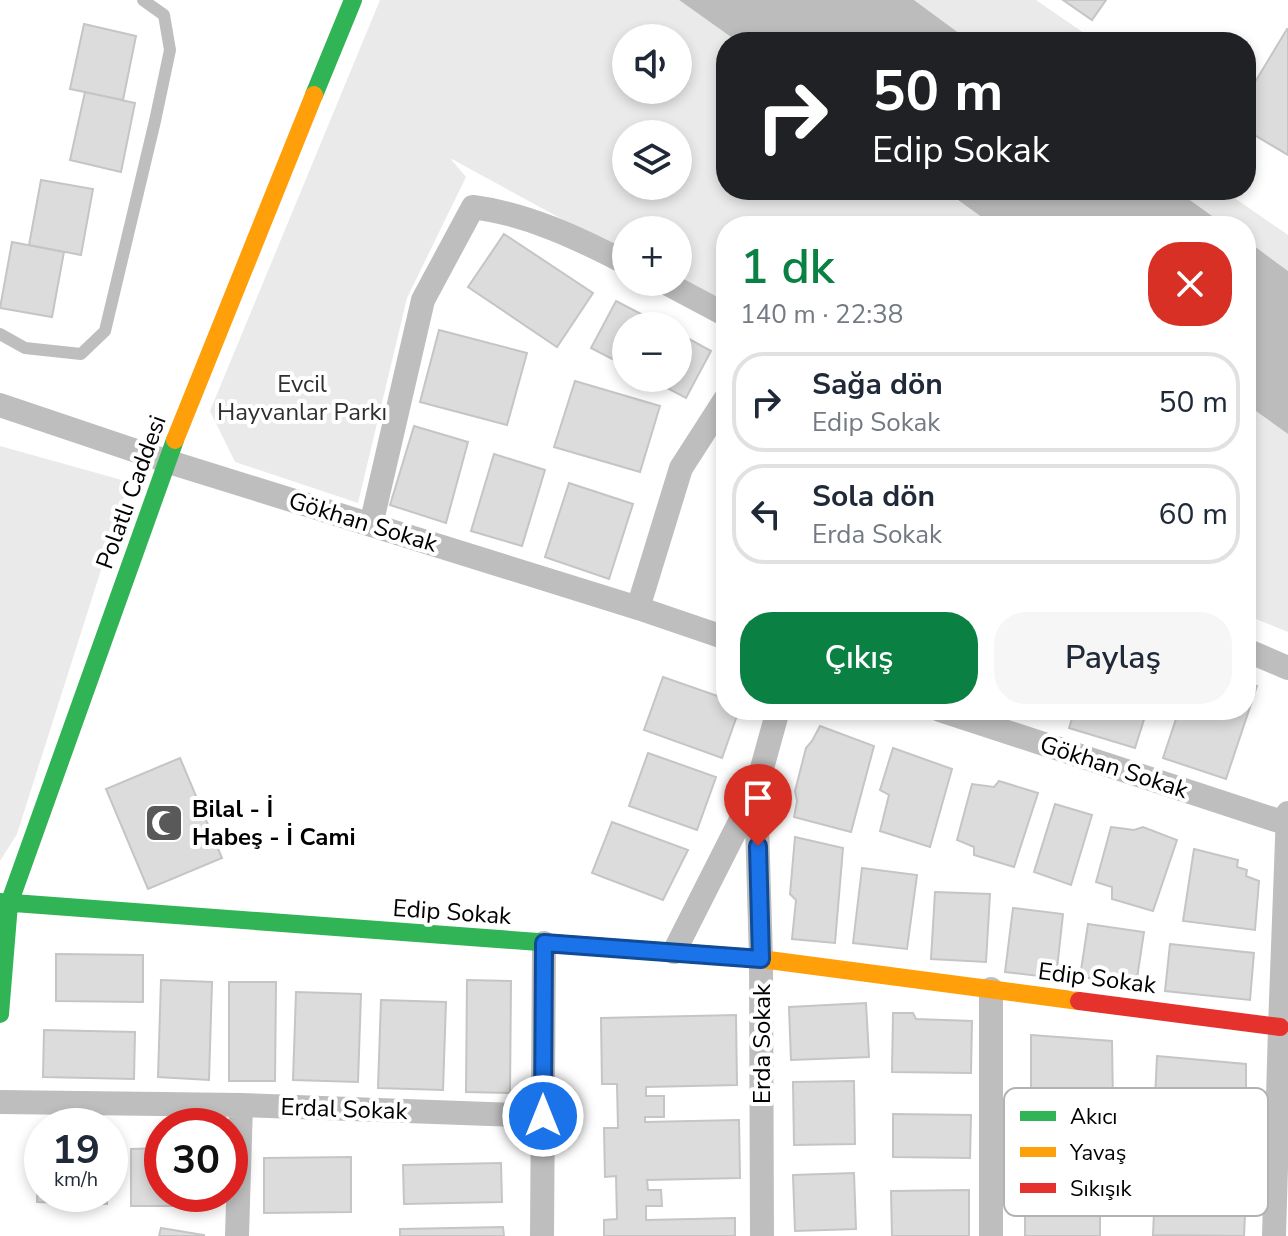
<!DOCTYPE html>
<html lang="tr">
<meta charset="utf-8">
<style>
:root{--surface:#fff;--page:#f6f6f7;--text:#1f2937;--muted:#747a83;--line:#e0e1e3;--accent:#0b8043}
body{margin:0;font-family:"Nunito Sans",sans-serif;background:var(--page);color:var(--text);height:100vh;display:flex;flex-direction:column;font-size:30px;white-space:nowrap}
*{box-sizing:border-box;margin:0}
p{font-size:26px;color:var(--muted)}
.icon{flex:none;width:44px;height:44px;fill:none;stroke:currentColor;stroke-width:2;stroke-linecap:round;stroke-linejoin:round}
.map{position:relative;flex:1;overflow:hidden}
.sheet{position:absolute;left:716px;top:216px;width:540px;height:504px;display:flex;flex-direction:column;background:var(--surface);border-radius:32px;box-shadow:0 4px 12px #0003}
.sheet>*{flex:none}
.top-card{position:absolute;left:716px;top:32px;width:540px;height:168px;border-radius:32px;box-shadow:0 4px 12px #0003;background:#202124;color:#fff;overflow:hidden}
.tools{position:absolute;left:612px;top:24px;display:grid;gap:16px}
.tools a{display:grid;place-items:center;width:80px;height:80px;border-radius:50%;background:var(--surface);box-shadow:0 4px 12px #0003;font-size:40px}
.speed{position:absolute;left:24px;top:1108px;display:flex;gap:16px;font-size:40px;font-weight:700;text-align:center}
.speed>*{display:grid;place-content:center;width:104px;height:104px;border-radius:50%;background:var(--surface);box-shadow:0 4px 12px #0003;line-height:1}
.speed small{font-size:20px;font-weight:400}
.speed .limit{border:12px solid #d22;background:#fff;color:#111}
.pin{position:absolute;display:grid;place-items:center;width:68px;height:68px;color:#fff;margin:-82px -34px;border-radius:50% 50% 50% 0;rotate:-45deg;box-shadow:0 0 8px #0007}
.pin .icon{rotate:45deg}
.me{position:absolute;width:88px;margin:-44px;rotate:0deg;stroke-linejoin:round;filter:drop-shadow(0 0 6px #0008)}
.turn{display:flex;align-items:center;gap:28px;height:168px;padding:0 24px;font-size:36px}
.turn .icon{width:104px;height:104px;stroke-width:2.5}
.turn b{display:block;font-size:56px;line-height:68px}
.round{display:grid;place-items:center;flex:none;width:84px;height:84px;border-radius:32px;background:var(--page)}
.summary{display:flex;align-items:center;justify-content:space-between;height:136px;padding:0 24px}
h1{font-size:48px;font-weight:600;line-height:60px;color:var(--accent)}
.button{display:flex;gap:16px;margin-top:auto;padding:16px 24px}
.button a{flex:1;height:92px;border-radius:32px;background:var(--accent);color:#fff;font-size:32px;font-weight:600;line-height:92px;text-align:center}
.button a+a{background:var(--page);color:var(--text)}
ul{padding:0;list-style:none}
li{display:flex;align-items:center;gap:24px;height:100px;margin:0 16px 12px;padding:0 8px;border:4px solid var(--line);border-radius:32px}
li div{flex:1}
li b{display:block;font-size:30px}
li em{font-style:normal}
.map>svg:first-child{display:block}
.green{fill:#eaeaea;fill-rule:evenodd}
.water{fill:#bcbcbc}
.building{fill:#dcdcdc;stroke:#c5c5c5;stroke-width:2}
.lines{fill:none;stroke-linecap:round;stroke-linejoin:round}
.lane{stroke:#bebebe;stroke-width:12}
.street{stroke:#bebebe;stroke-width:24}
.fast{stroke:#30b455;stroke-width:18}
.slow{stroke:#ff9f0a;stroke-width:18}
.jam{stroke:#e5322d;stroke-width:18}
.route-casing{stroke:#114b97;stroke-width:20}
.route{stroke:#1a73e8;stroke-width:14}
.labels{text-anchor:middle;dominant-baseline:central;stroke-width:8;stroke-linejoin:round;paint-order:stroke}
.park-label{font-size:24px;fill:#2f2f2f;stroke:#fff}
.street-label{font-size:24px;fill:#000;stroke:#fff}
.poi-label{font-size:24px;font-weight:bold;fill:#000;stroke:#fff;text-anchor:start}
.key{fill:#fff;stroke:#b2b2b2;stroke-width:2}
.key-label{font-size:22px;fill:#000}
</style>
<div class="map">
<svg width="1288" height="1236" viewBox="0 0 1288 1236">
<rect width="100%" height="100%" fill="#fff"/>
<path class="green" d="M380 0H679L738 42H726V190H943L994 226H726V309L678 282V230H626V254L450 158 466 177 407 298 358 503 235 462 210 411ZM626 38H678V90H626ZM626 134H678V186H626Z
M914 0H1036L1097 42H971Z
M1176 190H1223L1288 235V271L1246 240V226H1226Z
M1246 404 1288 434V632L1246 615Z
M0 446 129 482 17 834 0 861Z"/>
<path class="water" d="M679 0H914L971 42H738Z
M944 190H1176L1226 226H994Z
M1246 240 1288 271V434L1246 404Z"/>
<path class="building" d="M1063 0H1106L1092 20Z
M84 24 136 36 123 100 70 89Z
M1287 29 1288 30V155L1246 130V97Z
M85 92 135 103 121 172 70 160Z
M41 180 93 189 81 255 29 245Z
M504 234 593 293 557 347 468 287Z
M12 242 64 252 52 317 0 308Z
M616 301 664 326H626V366L591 348Z
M439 330 527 353 507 425 420 402Z
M678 333 711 351 686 398 648 378H678Z
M575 381 660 406 640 472 554 447Z
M414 426 468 442 446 523 390 505Z
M494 454 545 470 522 546 471 531Z
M569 483 633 504 609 579 545 557Z
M663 677 726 699V710H739L722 758 644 730Z
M1246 683 1257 686 1226 779 1163 758 1179 710H1246Z
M1075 710H1147L1135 748 1069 728Z
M820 726 874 746 851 832 794 817 797 801 795 791 806 748 812 741Z
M893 748 952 769 930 847 880 831 889 795 880 790Z
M648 753 716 777 697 830 629 806Z
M180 758 222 858 148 889 106 789Z
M999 781 1038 793 1014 867 974 855V847L957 840 972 784 994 787Z
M1055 804 1092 815 1071 885 1034 872Z
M612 822 688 850 663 900 592 873Z
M1111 827 1134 830 1143 827 1177 840 1153 911 1112 899V887L1096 882Z
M795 837 843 848 835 943 792 939 796 900 790 894Z
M1194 849 1238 860 1237 867 1247 870 1246 876 1259 881 1255 930 1183 921Z
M862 868 917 875 907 949 853 943Z
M935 892 990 894 986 962 931 959Z
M1013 908 1063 914 1056 978 1005 972Z
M1088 924 1144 932 1136 985 1080 977Z
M1170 944 1254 953 1250 1000 1165 991Z
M56 954 143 955V1002L56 1001Z
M161 980 212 982 209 1080 158 1077Z
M467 980 511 981 510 1093 466 1092Z
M229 982H276L275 1081H229Z
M296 992 361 994 358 1082 293 1080Z
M381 1000 446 1002 443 1090 378 1088Z
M866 1003 869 1057 791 1060 789 1007Z
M893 1013H913L916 1019 972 1021 971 1073 892 1072Z
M736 1015 737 1085 646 1087V1096H664V1117H645V1122L739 1120 740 1178 647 1180 648 1190H661L662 1206H646V1220L735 1218V1236H604V1220L617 1219 616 1176 605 1177 604 1128H618L617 1084H602L601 1018Z
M44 1030 135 1032 134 1079 43 1077Z
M1031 1035 1112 1041 1113 1104 1031 1106Z
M1157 1056 1246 1064V1101L1155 1099Z
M854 1081 855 1144 794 1145 793 1082Z
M893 1114 971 1115 970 1158 893 1157Z
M39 1146H42V1194H107V1204L37 1202Z
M162 1148V1194H204V1206H131V1149Z
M351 1157V1212L264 1213V1158Z
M501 1163 502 1202 404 1204 403 1165Z
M854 1173 856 1229 795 1231 793 1175Z
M969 1190V1236H892L891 1191Z
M1155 1190 1246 1193 1244 1236 1153 1235Z
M1025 1199H1100V1236H1025Z
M503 1227 504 1236H400V1229Z
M161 1228 204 1235V1236H159Z"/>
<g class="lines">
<path class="lane" d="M0 334 25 348 81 354 105 331 155 121 170 50 164 15 143 0"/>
<path class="street" d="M664 282 726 315
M0 405 166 461 638 608 726 638
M371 525 423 300 473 207C527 214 578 238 626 263
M638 608 681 468 726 398
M1246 650 1288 668
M940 710 1288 824
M674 952 755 792
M0 1102 241 1105 543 1116
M237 1236 241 1105
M542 1236 544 943
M762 1236 761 959 756 790 778 710
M991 1236V989
M1274 1236 1280 1027 1288 813"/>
<path class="fast" d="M314 95 353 0
M0 902 754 958
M0 1014 9 904 175 440"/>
<path class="slow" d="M175 440 314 95
M754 958 1079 1001"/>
<path class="jam" d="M1079 1001 1280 1027"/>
</g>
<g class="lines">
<g class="route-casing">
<path id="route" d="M543 1116 544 943 761 959 758 846"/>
</g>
<use href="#route" class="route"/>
</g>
<defs>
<g id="mosque-square" transform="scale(2)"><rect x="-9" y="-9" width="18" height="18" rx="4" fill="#595959" stroke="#fff"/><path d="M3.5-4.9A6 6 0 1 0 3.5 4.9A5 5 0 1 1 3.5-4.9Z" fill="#fff"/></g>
</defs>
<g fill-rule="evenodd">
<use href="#mosque-square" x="164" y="823"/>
</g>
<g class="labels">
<g class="park-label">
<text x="302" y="384">Evcil<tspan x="302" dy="28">Hayvanlar Parkı</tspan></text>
</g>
<g class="street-label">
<text transform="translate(131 492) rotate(-70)">Polatlı Caddesi</text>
<text transform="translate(363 522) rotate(17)">Gökhan Sokak</text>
<text transform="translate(1114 767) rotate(18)">Gökhan Sokak</text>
<text transform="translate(452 912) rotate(4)">Edip Sokak</text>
<text transform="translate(1097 978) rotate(7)">Edip Sokak</text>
<text transform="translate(762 1044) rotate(-90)">Erda Sokak</text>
<text transform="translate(344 1109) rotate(2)">Erdal Sokak</text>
</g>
<g class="poi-label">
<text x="192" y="809">Bilal - İ<tspan x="192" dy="28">Habeş - İ Cami</tspan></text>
</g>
</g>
<rect x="1004" y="1088" width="264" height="128" rx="12" class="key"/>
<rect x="1020" y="1111" width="36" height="10" fill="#30b455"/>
<rect x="1020" y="1147" width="36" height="10" fill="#ff9f0a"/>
<rect x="1020" y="1183" width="36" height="10" fill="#e5322d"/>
<g class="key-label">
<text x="1070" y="1124">Akıcı</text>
<text x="1070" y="1160">Yavaş</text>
<text x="1070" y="1196">Sıkışık</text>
</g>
</svg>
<div class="tools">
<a><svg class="icon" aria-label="sound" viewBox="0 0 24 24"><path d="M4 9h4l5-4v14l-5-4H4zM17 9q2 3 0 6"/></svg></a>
<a><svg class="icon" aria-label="layers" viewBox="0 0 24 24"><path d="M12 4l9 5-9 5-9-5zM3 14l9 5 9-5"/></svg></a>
<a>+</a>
<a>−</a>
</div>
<div class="speed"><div>19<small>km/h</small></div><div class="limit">30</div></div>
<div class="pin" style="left:758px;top:846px;background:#d93025"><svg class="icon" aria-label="arrive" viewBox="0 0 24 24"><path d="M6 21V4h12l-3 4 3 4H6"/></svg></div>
<svg class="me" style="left:543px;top:1116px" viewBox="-20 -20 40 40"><circle r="17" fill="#1a73e8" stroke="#fff" stroke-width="3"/><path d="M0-11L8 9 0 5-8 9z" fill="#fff"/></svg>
<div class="top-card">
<div class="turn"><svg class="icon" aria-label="right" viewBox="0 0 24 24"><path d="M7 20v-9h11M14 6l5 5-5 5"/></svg><div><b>50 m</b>Edip Sokak</div></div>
</div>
<section class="sheet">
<div class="summary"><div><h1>1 dk</h1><p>140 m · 22:38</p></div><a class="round" style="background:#d93025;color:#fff"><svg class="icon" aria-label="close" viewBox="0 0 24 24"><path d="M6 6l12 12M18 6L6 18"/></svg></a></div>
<ul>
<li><svg class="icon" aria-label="right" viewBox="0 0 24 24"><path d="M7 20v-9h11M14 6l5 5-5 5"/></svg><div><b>Sağa dön</b><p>Edip Sokak</p></div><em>50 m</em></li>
<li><svg class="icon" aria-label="left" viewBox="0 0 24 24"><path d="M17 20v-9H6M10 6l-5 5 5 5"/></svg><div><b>Sola dön</b><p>Erda Sokak</p></div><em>60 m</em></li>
</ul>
<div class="button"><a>Çıkış</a><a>Paylaş</a></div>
</section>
</div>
